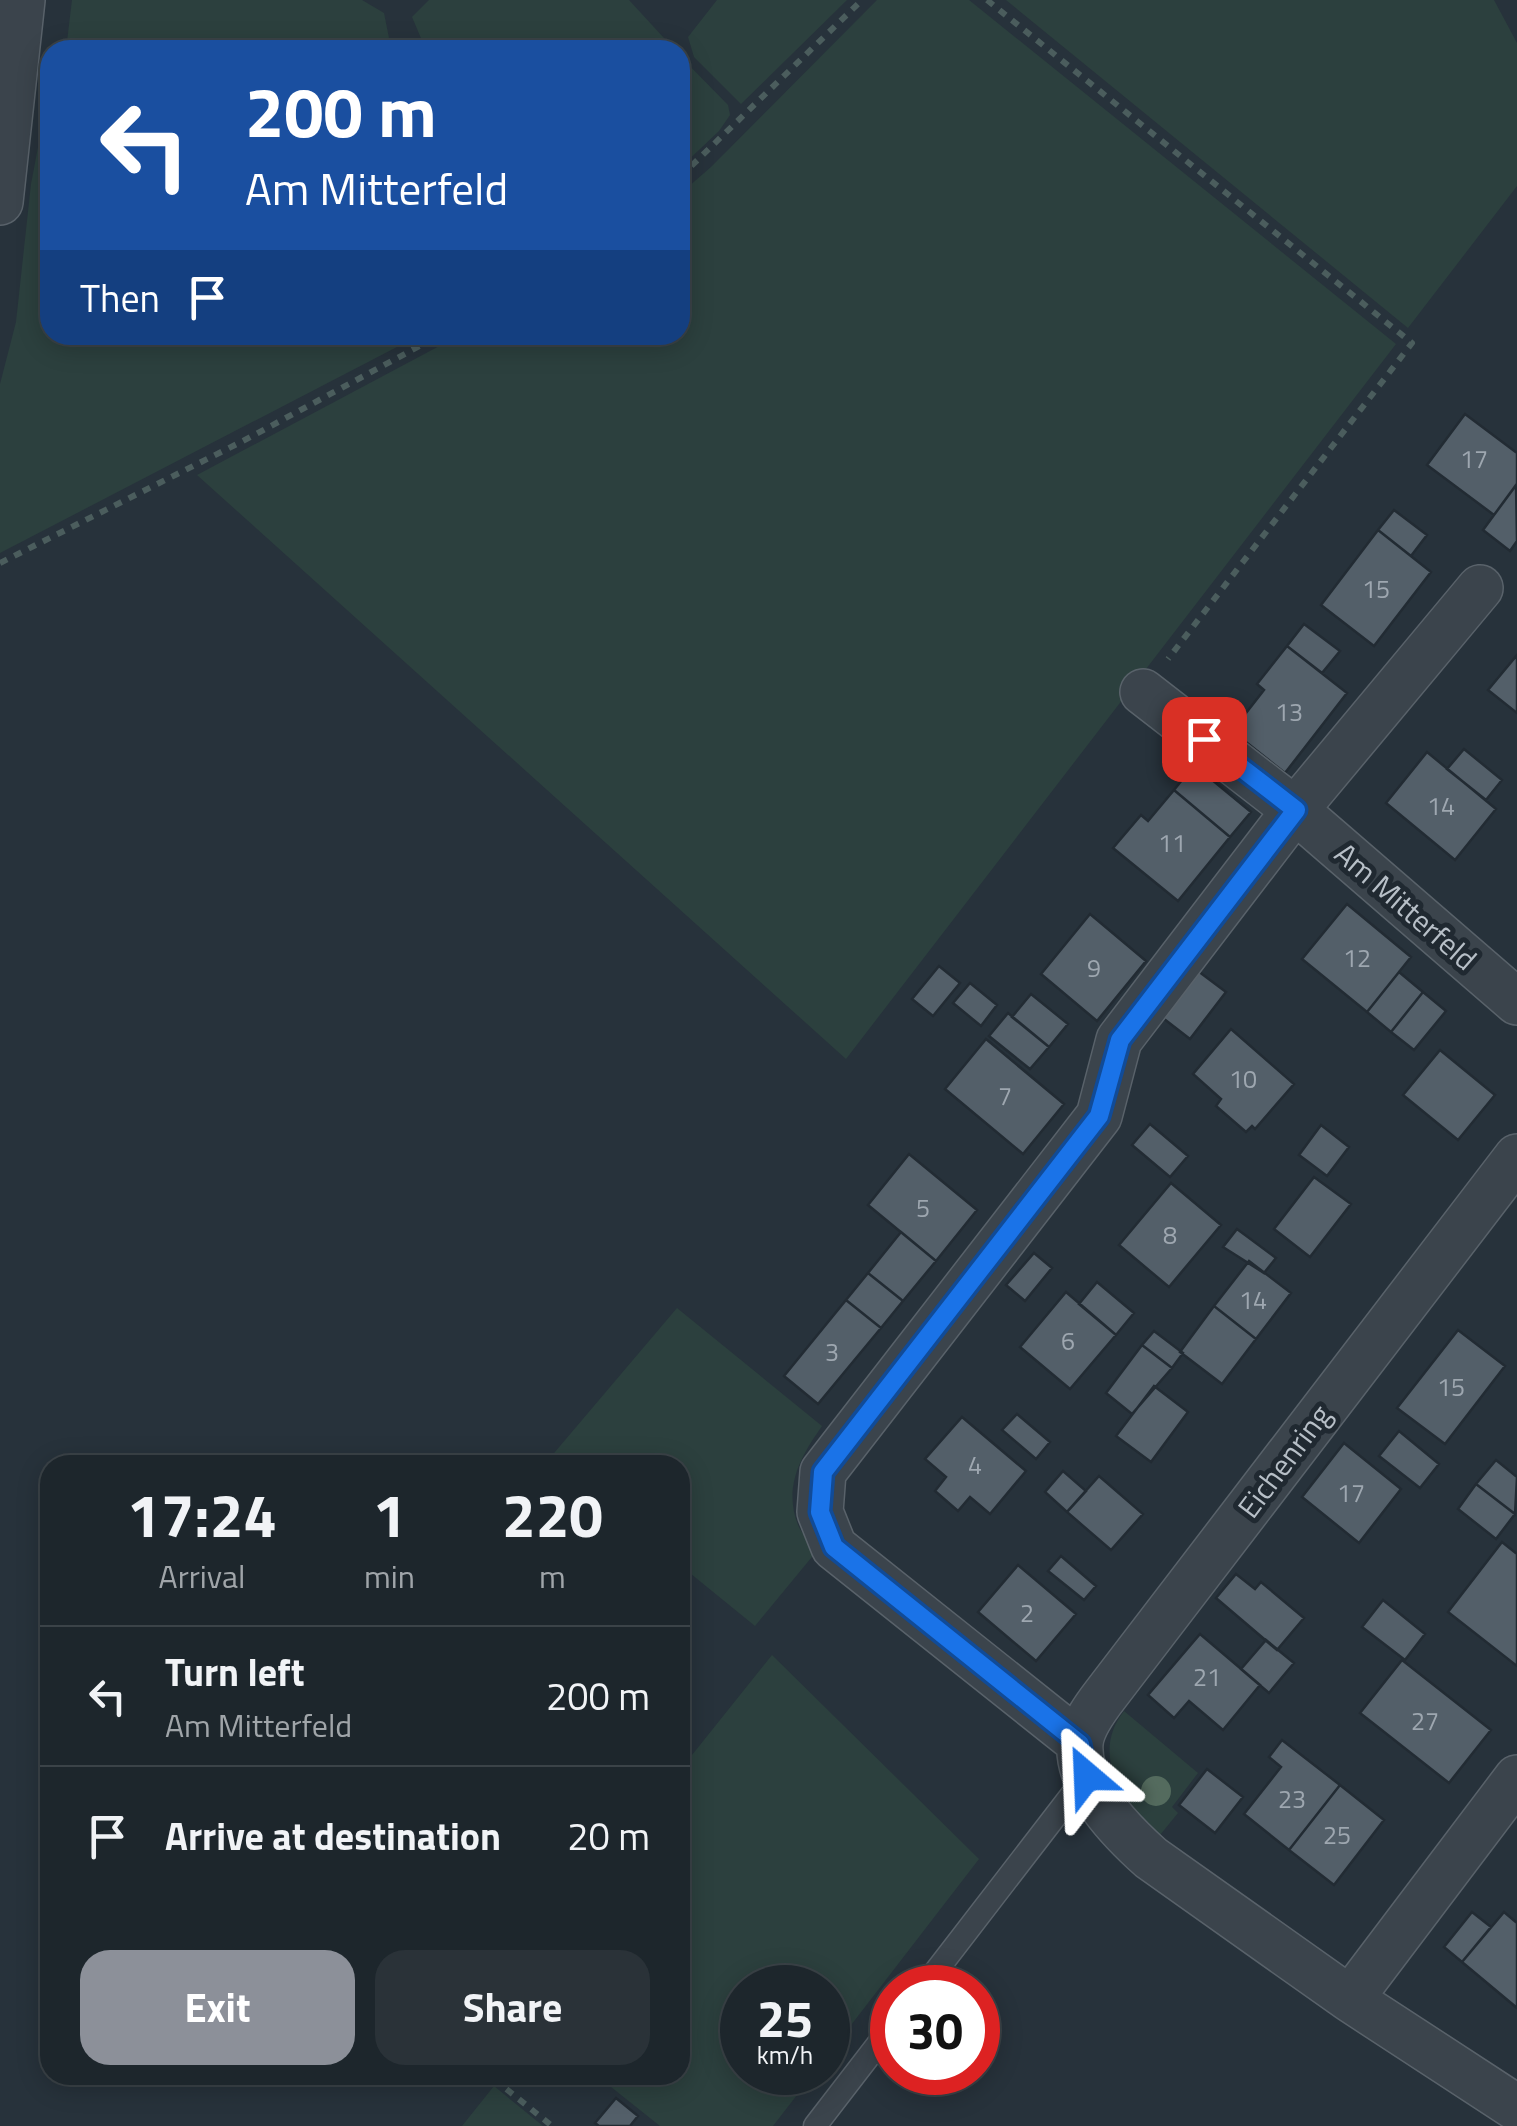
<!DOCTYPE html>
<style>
:root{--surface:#1d262c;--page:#2a3238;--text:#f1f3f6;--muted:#a0a5a9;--line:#3b4348;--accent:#8c9099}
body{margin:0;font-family:"Titillium Web",sans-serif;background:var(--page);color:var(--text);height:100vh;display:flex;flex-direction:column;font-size:38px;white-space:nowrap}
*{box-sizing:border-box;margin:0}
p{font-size:32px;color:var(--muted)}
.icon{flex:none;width:55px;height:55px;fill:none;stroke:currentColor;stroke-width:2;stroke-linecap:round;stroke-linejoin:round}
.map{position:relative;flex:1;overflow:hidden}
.details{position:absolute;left:40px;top:1455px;width:650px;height:630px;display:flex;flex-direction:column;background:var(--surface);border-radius:30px;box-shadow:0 5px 25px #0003,0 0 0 2px var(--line)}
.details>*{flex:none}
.hud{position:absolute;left:40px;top:40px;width:650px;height:305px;border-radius:30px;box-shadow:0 5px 25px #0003,0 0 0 2px var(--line);background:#1a4fa0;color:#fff;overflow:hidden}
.speed{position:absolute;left:720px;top:1965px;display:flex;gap:20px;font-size:50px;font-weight:700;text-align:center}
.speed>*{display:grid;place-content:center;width:130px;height:130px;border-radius:50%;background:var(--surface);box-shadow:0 5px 25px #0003,0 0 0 2px var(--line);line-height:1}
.speed small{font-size:25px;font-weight:400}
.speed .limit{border:15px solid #d22;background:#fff;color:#111}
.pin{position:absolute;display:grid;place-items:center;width:85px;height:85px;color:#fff;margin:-42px;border-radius:20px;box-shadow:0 5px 15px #0006}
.me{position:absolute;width:110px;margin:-55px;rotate:334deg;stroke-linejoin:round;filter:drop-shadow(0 0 8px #0008)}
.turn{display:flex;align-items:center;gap:35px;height:210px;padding:0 40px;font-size:45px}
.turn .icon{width:130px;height:130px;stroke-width:2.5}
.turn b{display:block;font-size:70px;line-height:85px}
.then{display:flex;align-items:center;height:95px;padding:0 40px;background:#0003;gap:20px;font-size:38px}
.eta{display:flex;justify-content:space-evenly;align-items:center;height:170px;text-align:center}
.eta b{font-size:60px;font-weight:700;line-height:70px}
.button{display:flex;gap:20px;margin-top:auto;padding:20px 40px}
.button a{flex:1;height:115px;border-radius:30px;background:var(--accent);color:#fff;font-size:40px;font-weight:700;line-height:115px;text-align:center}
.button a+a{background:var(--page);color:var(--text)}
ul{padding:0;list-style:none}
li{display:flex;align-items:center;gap:30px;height:140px;padding:0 40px;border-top:2px solid var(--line)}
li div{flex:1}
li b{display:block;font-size:38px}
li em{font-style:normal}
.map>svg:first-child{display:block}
.green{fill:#2c403e}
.building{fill:#535f69;stroke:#222b33;stroke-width:2.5}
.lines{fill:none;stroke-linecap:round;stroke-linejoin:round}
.lane-casing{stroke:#59626a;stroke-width:25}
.street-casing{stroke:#59626a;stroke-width:48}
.path{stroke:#4b5d5d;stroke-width:6;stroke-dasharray:8 8;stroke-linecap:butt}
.lane{stroke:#3b444c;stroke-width:22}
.street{stroke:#3b444c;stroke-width:45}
.tree{fill:#546b5e}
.route-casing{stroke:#114b97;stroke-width:25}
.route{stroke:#1a73e8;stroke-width:18}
.labels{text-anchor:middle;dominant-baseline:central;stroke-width:10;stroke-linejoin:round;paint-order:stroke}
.number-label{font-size:25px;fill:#9ea7b0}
.street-label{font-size:30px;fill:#b7bfc7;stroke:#202931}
</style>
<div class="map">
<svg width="1517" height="2126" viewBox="0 0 1517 2126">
<rect width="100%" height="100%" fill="#27323b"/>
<path class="green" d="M72 0H362L384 13 390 43 406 41 411 50H66Z
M429 0H629L675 50H426L412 17Z
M717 0H847L741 104 694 57 688 37Z
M877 0H969L1396 344 846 1059 197 475 460 335H680V194L711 167Z
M1006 0H1494L1517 43V186L1408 328Z
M680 56 728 105 730 115 719 131 680 168Z
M50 130V335H420L0 553V384L16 322 31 184 41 131Z
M677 1308 822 1426C801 1456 783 1487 798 1525 802 1534 811 1543 816 1552L755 1626 680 1565V1465H557L549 1459Z
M772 1655 979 1859 828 2055V1988H742V2072L814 2073 773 2126H660L596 2075H680V1770Z
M1124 1711 1198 1773 1172 1807 1178 1813 1160 1835C1124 1803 1089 1756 1124 1711Z
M494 2086 543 2126H462Z"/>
<path class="building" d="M1465 414 1517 453V484L1494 515 1427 465Z
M1516 485 1517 541 1510 551 1483 530Z
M1394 510 1427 535 1411 556 1378 530Z
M1378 530 1431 572 1374 646 1321 605Z
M1304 624 1340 651 1322 673 1287 646Z
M1287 646 1347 693 1285 773 1232 731 1264 690 1257 684Z
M1517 655V713L1488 690Z
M1464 749 1502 780 1486 800 1447 769Z
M1427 752 1496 809 1455 860 1386 803Z
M1194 765 1251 812 1230 837 1174 790Z
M1174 790 1230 837 1178 901 1113 848 1141 815 1148 821Z
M1347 904 1411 957 1367 1012 1302 959Z
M1090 914 1146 961 1097 1021 1041 974Z
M939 966 960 983 933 1016 912 999Z
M1194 968 1226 992 1190 1039 1159 1015Z
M1399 972 1423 992 1391 1032 1367 1012Z
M970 983 997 1005 981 1026 953 1003Z
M1423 992 1446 1011 1414 1050 1391 1032Z
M1031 994 1068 1024 1049 1047 1012 1017Z
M1008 1013 1049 1047 1030 1069 989 1036Z
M1231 1029 1294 1084 1255 1129 1252 1126 1246 1132 1216 1106 1221 1099 1193 1074Z
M986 1039 1064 1104 1023 1154 945 1089Z
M1440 1050 1495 1095 1458 1140 1403 1095Z
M1150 1124 1188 1156 1170 1177 1132 1145Z
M1321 1125 1349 1147 1327 1176 1299 1155Z
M909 1154 977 1210 936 1261 868 1205Z
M1314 1177 1351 1204 1310 1257 1274 1229Z
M1171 1183 1221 1225 1169 1287 1119 1245Z
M1237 1229 1276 1258 1264 1273 1223 1247Z
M901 1232 936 1261 903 1301 868 1273Z
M1034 1253 1052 1268 1025 1301 1006 1285Z
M1249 1261 1291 1293 1256 1339 1214 1306Z
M868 1273 903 1301 881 1328 846 1300Z
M1097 1282 1134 1313 1116 1335 1079 1304Z
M1066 1292 1116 1335 1070 1389 1020 1347Z
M846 1300 881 1328 818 1404 784 1376Z
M1214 1306 1256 1339 1222 1384 1180 1352Z
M1458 1330 1505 1366 1445 1444 1397 1408Z
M1154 1331 1183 1353 1172 1368 1142 1345Z
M1142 1345 1172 1368 1132 1414 1106 1393Z
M1154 1386 1188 1412 1151 1462 1116 1436Z
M1017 1414 1050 1442 1036 1459 1002 1430Z
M962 1417 1026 1471 990 1514 970 1497 958 1511 935 1491 946 1477 925 1459Z
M1399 1431 1439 1464 1420 1488 1379 1456Z
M1344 1443 1401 1489 1359 1543 1302 1497Z
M1496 1460 1517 1477 1515 1514 1476 1484Z
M1063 1471 1086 1491 1067 1512 1045 1492Z
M1099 1476 1143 1514 1111 1550 1067 1512Z
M1476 1484 1515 1514 1496 1539 1458 1509Z
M1502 1542 1517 1554V1666L1448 1612Z
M1061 1556 1096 1586 1084 1600 1048 1571Z
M1018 1565 1076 1614 1036 1661 978 1612Z
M1236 1574 1255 1589 1261 1582 1304 1618 1277 1650 1216 1598Z
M1383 1600 1425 1634 1405 1660 1362 1627Z
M1200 1634 1260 1685 1223 1730 1189 1701 1174 1718 1148 1695Z
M1266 1640 1294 1663 1269 1693 1241 1669Z
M1402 1660 1491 1730 1449 1783 1360 1713Z
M1282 1740 1340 1785 1289 1850 1244 1814 1281 1767 1269 1757Z
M1207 1769 1243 1797 1215 1833 1179 1805Z
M1340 1785 1384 1820 1334 1885 1289 1850Z
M1472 1912 1491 1927 1462 1962 1444 1947Z
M1504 1912 1517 1923V2008L1462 1962Z
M616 2098 638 2116 630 2126H599L595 2123Z"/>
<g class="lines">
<g class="lane-casing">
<path id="lane" d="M923 1988 1087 1775
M815 2126 892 2026"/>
</g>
<g class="street-casing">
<path id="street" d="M0 202 22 0
M1143 692 1295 810 1480 588
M1517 1157 1106 1694C1096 1707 1081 1727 1080 1744 1077 1787 1122 1832 1151 1858L1350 1999 1517 1778
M1080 1743 834 1547 820 1512 823 1472 1099 1116 1119 1040 1295 810 1517 1002
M1350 1999 1517 2108"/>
</g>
<path class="path" d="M987 0 1412 343 1168 659
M680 177 862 0
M0 563 243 441 440 335
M494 2079 552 2126"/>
<use href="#lane" class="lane"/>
<use href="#street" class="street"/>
</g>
<circle class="tree" cx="1156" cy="1791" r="15"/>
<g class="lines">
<g class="route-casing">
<path id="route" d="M1087 1776 1080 1744 834 1547 820 1512 823 1472 1099 1116 1120 1040 1296 810 1204 739"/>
</g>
<use href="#route" class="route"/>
</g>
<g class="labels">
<g class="number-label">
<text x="1474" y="459">17</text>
<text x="1376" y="589">15</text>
<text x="1289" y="712">13</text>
<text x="1441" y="806">14</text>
<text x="1172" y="843">11</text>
<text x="1357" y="958">12</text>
<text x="1094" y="968">9</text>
<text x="1243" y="1079">10</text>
<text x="1005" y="1096">7</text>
<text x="923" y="1208">5</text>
<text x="1170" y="1235">8</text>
<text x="1253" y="1300">14</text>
<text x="1068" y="1341">6</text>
<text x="832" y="1352">3</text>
<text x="1451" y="1387">15</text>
<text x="975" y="1465">4</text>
<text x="1351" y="1493">17</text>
<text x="1027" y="1613">2</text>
<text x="1207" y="1677">21</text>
<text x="1425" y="1721">27</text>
<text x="1292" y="1799">23</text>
<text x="1337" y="1835">25</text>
</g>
<g class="street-label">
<text transform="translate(1406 906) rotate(41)">Am Mitterfeld</text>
<text transform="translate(1284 1461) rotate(-53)">Eichenring</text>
</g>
</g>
</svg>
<div class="speed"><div>25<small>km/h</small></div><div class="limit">30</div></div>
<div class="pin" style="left:1204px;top:739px;background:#d93025"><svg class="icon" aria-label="arrive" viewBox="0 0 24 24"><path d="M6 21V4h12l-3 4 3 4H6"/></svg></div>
<svg class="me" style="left:1087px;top:1776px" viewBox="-20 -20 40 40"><path d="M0-17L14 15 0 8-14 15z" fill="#1a73e8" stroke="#fff" stroke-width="4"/></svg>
<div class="hud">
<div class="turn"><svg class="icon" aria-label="left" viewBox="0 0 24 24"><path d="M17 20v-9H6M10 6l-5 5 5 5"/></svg><div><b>200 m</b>Am Mitterfeld</div></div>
<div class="then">Then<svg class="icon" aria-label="arrive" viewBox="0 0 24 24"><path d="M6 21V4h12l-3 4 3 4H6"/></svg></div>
</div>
<section class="details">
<div class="eta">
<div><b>17:24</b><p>Arrival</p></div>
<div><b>1</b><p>min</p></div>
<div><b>220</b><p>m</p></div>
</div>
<ul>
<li><svg class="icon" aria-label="left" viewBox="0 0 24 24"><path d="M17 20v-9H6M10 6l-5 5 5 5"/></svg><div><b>Turn left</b><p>Am Mitterfeld</p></div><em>200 m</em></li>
<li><svg class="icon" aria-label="arrive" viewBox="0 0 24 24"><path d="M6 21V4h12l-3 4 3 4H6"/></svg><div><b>Arrive at destination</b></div><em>20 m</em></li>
</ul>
<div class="button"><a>Exit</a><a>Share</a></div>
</section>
</div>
